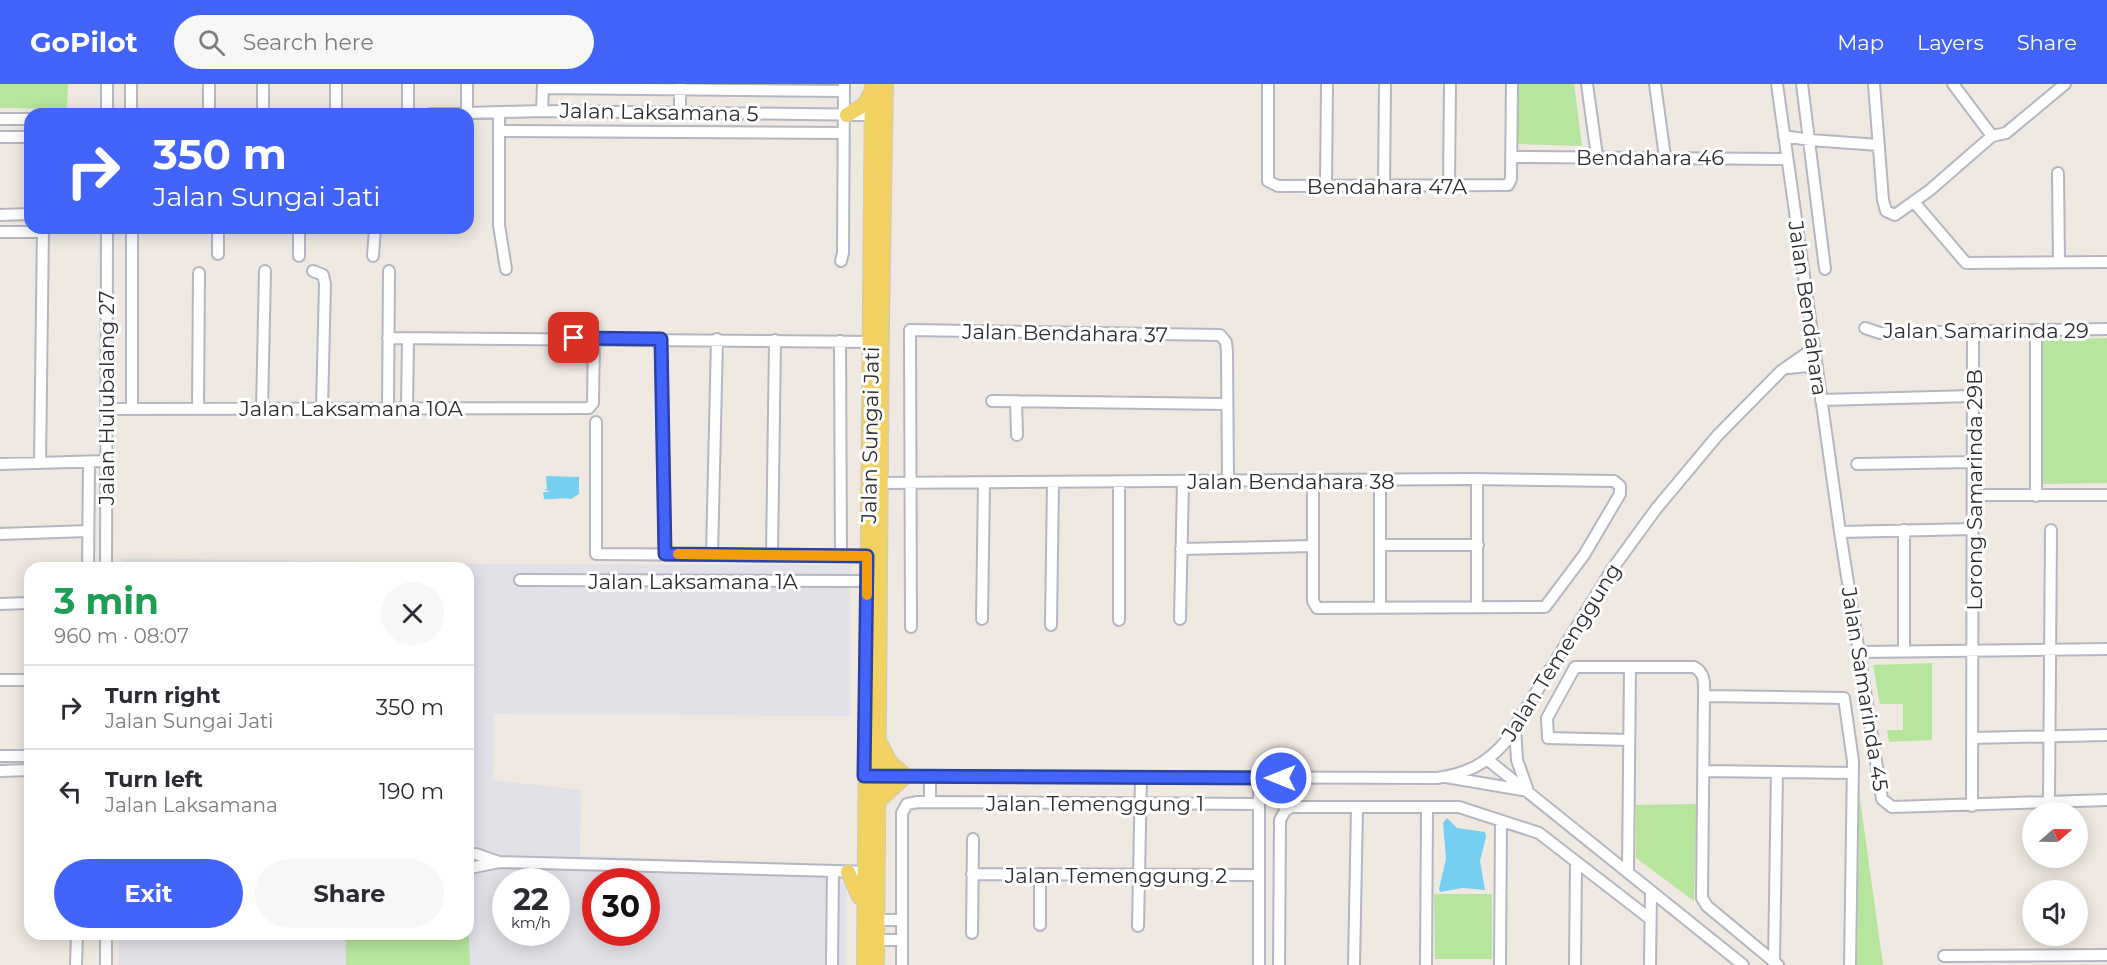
<!DOCTYPE html>
<meta charset="utf-8">
<style>
:root{--surface:#fff;--page:#f7f7f7;--text:#2b2b33;--muted:#7c7c81;--line:#e1e1e2;--accent:#4264fb}
body{margin:0;font-family:Montserrat,sans-serif;background:var(--page);color:var(--text);height:100vh;display:flex;flex-direction:column;font-size:22px;white-space:nowrap}
*{box-sizing:border-box;margin:0}
p{font-size:20px;color:var(--muted)}
.icon{flex:none;width:33px;height:33px;fill:none;stroke:currentColor;stroke-width:2;stroke-linecap:round;stroke-linejoin:round}
.map{position:relative;flex:1;overflow:hidden}
.panel{position:absolute;left:24px;top:478px;width:450px;height:378px;display:flex;flex-direction:column;background:var(--surface);border-radius:18px;box-shadow:0 3px 15px #0003}
.panel>*{flex:none}
.banner{position:absolute;left:24px;top:24px;width:450px;height:126px;border-radius:18px;box-shadow:0 3px 15px #0003;background:#4264fb;color:#fff;overflow:hidden}
.needle{width:39px;rotate:70deg}
.controls{position:absolute;left:2022px;top:718px;display:grid;gap:12px}
.controls a{display:grid;place-items:center;width:66px;height:66px;border-radius:50%;background:var(--surface);box-shadow:0 3px 15px #0003;font-size:30px}
.speed{position:absolute;left:492px;top:784px;display:flex;gap:12px;font-size:30px;font-weight:700;text-align:center}
.speed>*{display:grid;place-content:center;width:78px;height:78px;border-radius:50%;background:var(--surface);box-shadow:0 3px 15px #0003;line-height:1}
.speed small{font-size:15px;font-weight:400}
.speed .limit{border:9px solid #d22;background:#fff;color:#111}
.pin{position:absolute;display:grid;place-items:center;width:51px;height:51px;color:#fff;margin:-26px;border-radius:12px;box-shadow:0 3px 9px #0006}
.me{position:absolute;width:66px;margin:-33px;rotate:270deg;stroke-linejoin:round;filter:drop-shadow(0 0 4px #0008)}
.turn{display:flex;align-items:center;gap:21px;height:126px;padding:0 30px;font-size:27px}
.turn .icon{width:78px;height:78px;stroke-width:2.5}
.turn b{display:block;font-size:42px;line-height:51px}
.round{display:grid;place-items:center;flex:none;width:63px;height:63px;border-radius:32px;background:var(--page)}
.summary{display:flex;align-items:center;justify-content:space-between;height:102px;padding:0 30px}
h1{font-size:36px;font-weight:700;line-height:45px;color:#1e9e55}
.action{display:flex;gap:12px;margin-top:auto;padding:12px 30px}
.action a{flex:1;height:69px;border-radius:36px;background:var(--accent);color:#fff;font-size:24px;font-weight:700;line-height:69px;text-align:center}
.action a+a{background:var(--page);color:var(--text)}
ul{padding:0;list-style:none}
li{display:flex;align-items:center;gap:18px;height:84px;padding:0 30px;border-top:2px solid var(--line)}
li div{flex:1}
li b{display:block;font-size:22px}
li em{font-style:normal}
header{display:flex;align-items:center;gap:36px;box-sizing:border-box;height:84px;padding:0 30px;background:var(--accent);color:#fff}
header strong{font-size:28px}
nav{display:flex;gap:33px;margin-inline-start:auto;font-size:21px}
.search{width:420px;height:54px;background:var(--page);display:flex;align-items:center;gap:15px;box-sizing:border-box;padding:0 21px;border-radius:33px;color:var(--muted);font-size:22px}
.map>svg:first-child{display:block}
.industrial{fill:#e3e1e8;fill-rule:evenodd}
.green{fill:#b6e59e}
.water{fill:#75cff0}
.lines{fill:none;stroke-linecap:round;stroke-linejoin:round}
.minor-casing{stroke:#b4b7c1;stroke-width:14}
.major-casing{stroke:#c9c9c9;stroke-width:16}
.minor{stroke:#fff;stroke-width:10}
.major{stroke:#f2d163;stroke-width:14}
.route-casing{stroke:#2b41a3;stroke-width:15}
.route{stroke:#4264fb;stroke-width:10}
.slow{stroke:#f59e0b;stroke-width:10}
.labels{text-anchor:middle;dominant-baseline:central;stroke-width:6;stroke-linejoin:round;paint-order:stroke}
.street-label{font-size:21px;fill:#2e2e2e;stroke:#fff}
</style>
<header>
<strong>GoPilot</strong>
<div class="search"><svg class="icon" aria-label="search" viewBox="0 0 24 24"><circle cx="10" cy="10" r="6"/><path d="M15 15l6 6"/></svg>Search here</div>
<nav><a>Map</a><a>Layers</a><a>Share</a></nav>
</header>
<div class="map">
<svg width="2107" height="881" viewBox="0 0 2107 881">
<rect width="100%" height="100%" fill="#efe9e1"/>
<path class="industrial" d="M122 474 494 480 851 481 850 632 494 630 493 696 581 706 580 772 830 780 846 804V881H119V851L468 850V484H122ZM506 798H556V849H506ZM596 798H646V849H596Z"/>
<path class="green" d="M0 0H68L67 25 0 24Z
M1517 0H1574L1582 62 1516 60Z
M2107 254V399L2041 400 2042 256Z
M1932 579V656L1889 658 1887 646H1903V620H1880L1873 581Z
M1859 708 1883 881H1857Z
M1697 720 1694 817 1636 774V721Z
M1434 810H1492V875H1435Z
M468 820 470 881H346V851L468 850Z"/>
<path class="water" d="M546 392 579 393V410L571 415C562 413 554 416 544 415L543 408H550L544 405H547Z
M1447 734 1457 744 1485 748 1486 753 1480 777 1485 806 1463 804 1440 808 1439 805 1446 775 1443 739Z"/>
<g class="lines">
<g class="minor-casing">
<path id="minor" d="M263 0V30
M408 0V30
M680 0V29
M1268 0V97L1278 102 1508 101 1511 95 1512 0
M1587 0 1597 72
M1655 0 1665 73
M1777 0 1840 448 1882 715 1892 723 2107 716
M1802 0 1825 185
M1874 0 1883 116 1886 127 1895 131 1930 106 1992 52 2006 49 2065 0
M1953 0 1992 52
M543 4 844 7
M542 27 543 0
M467 28V0
M499 28V141L506 185
M107 30V0
M131 30V0
M209 30V0
M336 30V0
M431 30 542 27 878 31
M0 35H30
M499 47 843 49
M1784 52 1810 56 1879 61
M0 53H26L30 56
M1512 73 1787 75
M2058 89 2059 178
M1326 102 1327 0
M1384 102 1385 0
M1449 102 1450 0
M1914 118 1966 179 2107 178
M0 131 30 130
M0 148H43
M218 170V144
M299 172V144
M373 172 375 144
M841 177 843 169 844 0
M313 187 323 191 325 200 322 325
M1865 244 1880 249 2107 245
M2036 246V412
M388 254 871 258
M661 255 665 470
M840 257 841 472
M1789 284 1807 282 1818 291
M1821 316 1973 312
M992 317 1226 320
M1016 317 1017 351
M388 324 389 187
M407 324 408 254
M106 325 589 324 593 319 594 254
M132 325V144
M198 325 199 189
M262 325 265 187
M596 338V470L867 472
M40 379 43 144
M0 380 106 377
M1857 380 1973 378
M880 399 1471 395 1614 397 1620 402V410L1584 471 1545 523 1317 524 1313 517V397
M1974 411H2107
M1904 446V566
M1840 448 1973 445
M0 450 88 447
M1380 461H1478
M1181 465 1313 462
M712 471 717 255
M772 471 775 256
M88 484 89 378
M106 484 107 144
M520 496 867 497
M0 520 30 519
M1477 522V395
M1380 523V396
M982 535 984 399
M1180 535 1183 398
M1119 536V398
M1051 541 1053 398
M911 543 910 246 1220 251 1226 258 1227 268 1228 397
M1858 568 2107 565
M0 596H30
M1704 612 1844 614 1853 677 1850 881
M1515 644 1517 676 1527 704
M1972 654 2107 651
M1629 656 1548 654 1547 634 1575 583H1694C1706 589 1704 601 1704 612L1702 814 1707 822 1778 881
M0 672H30
M1488 676 1743 881
M0 687 30 686
M1704 687 1853 689
M872 692 1437 694C1466 690 1487 680 1506 657L1613 484 1656 425 1717 352 1781 287 1814 264
M1446 693 1528 707
M2049 717 2051 446
M930 718V693
M1972 722 1973 246
M476 770 499 778
M475 783 499 778 873 788
M1628 788 1630 583
M972 790 1259 791
M1040 790V841
M879 836H902
M1138 842 1141 693
M972 849 973 755
M878 856H902
M1944 872 2107 871
M1774 878 1777 688
M76 881 77 850
M106 881V850
M832 881 833 787
M902 881V729L907 720 918 718 1259 720
M1259 881V694
M1279 881 1280 736 1285 727 1291 723H1459L1539 749 1649 834
M1354 881 1357 723
M1426 881 1427 724
M1500 881 1501 737
M1575 881 1576 779
M1650 881 1651 807"/>
</g>
<g class="major-casing">
<path id="major" d="M847 31 865 20 871 8
M880 716 906 692 890 678 881 660
M848 788 859 813
M864 881 872 0
M877 881 882 233 886 0"/>
</g>
<use href="#minor" class="minor"/>
<use href="#major" class="major"/>
</g>
<g class="lines">
<g class="route-casing">
<path id="route" d="M574 254 661 255 665 470 867 472 864 692 1281 694"/>
</g>
<use href="#route" class="route"/>
<path class="slow" d="M678 470 867 472V511"/>
</g>
<g class="labels">
<g class="street-label">
<text transform="translate(659 28) rotate(1)">Jalan Laksamana 5</text>
<text x="1650" y="73">Bendahara 46</text>
<text x="1387" y="102">Bendahara 47A</text>
<text transform="translate(1808 224) rotate(82)">Jalan Bendahara</text>
<text x="1986" y="246">Jalan Samarinda 29</text>
<text transform="translate(1065 249) rotate(1)">Jalan Bendahara 37</text>
<text transform="translate(106 314) rotate(-90)">Jalan Hulubalang 27</text>
<text x="351" y="324">Jalan Laksamana 10A</text>
<text transform="translate(870 351) rotate(-89)">Jalan Sungai Jati</text>
<text x="1291" y="397">Jalan Bendahara 38</text>
<text transform="translate(1974 406) rotate(-90)">Lorong Samarinda 29B</text>
<text x="693" y="497">Jalan Laksamana 1A</text>
<text transform="translate(1561 568) rotate(-58)">Jalan Temenggung</text>
<text transform="translate(1865 605) rotate(81)">Jalan Samarinda 45</text>
<text x="1095" y="719">Jalan Temenggung 1</text>
<text x="1116" y="791">Jalan Temenggung 2</text>
</g>
</g>
</svg>
<div class="controls">
<a><svg class="needle" viewBox="-14 -14 28 28"><path d="M0-13l5 13h-10z" fill="#e53935"/><path d="M0 13l5-13h-10z" fill="#7c7c81"/></svg></a>
<a><svg class="icon" aria-label="sound" viewBox="0 0 24 24"><path d="M4 9h4l5-4v14l-5-4H4zM17 9q2 3 0 6"/></svg></a>
</div>
<div class="speed"><div>22<small>km/h</small></div><div class="limit">30</div></div>
<div class="pin" style="left:574px;top:254px;background:#d93025"><svg class="icon" aria-label="arrive" viewBox="0 0 24 24"><path d="M6 21V4h12l-3 4 3 4H6"/></svg></div>
<svg class="me" style="left:1281px;top:694px" viewBox="-20 -20 40 40"><circle r="17" fill="#4264fb" stroke="#fff" stroke-width="3"/><path d="M0-11L8 9 0 5-8 9z" fill="#fff"/></svg>
<div class="banner">
<div class="turn"><svg class="icon" aria-label="right" viewBox="0 0 24 24"><path d="M7 20v-9h11M14 6l5 5-5 5"/></svg><div><b>350 m</b>Jalan Sungai Jati</div></div>
</div>
<section class="panel">
<div class="summary"><div><h1>3 min</h1><p>960 m · 08:07</p></div><a class="round"><svg class="icon" aria-label="close" viewBox="0 0 24 24"><path d="M6 6l12 12M18 6L6 18"/></svg></a></div>
<ul>
<li><svg class="icon" aria-label="right" viewBox="0 0 24 24"><path d="M7 20v-9h11M14 6l5 5-5 5"/></svg><div><b>Turn right</b><p>Jalan Sungai Jati</p></div><em>350 m</em></li>
<li><svg class="icon" aria-label="left" viewBox="0 0 24 24"><path d="M17 20v-9H6M10 6l-5 5 5 5"/></svg><div><b>Turn left</b><p>Jalan Laksamana</p></div><em>190 m</em></li>
</ul>
<div class="action"><a>Exit</a><a>Share</a></div>
</section>
</div>
